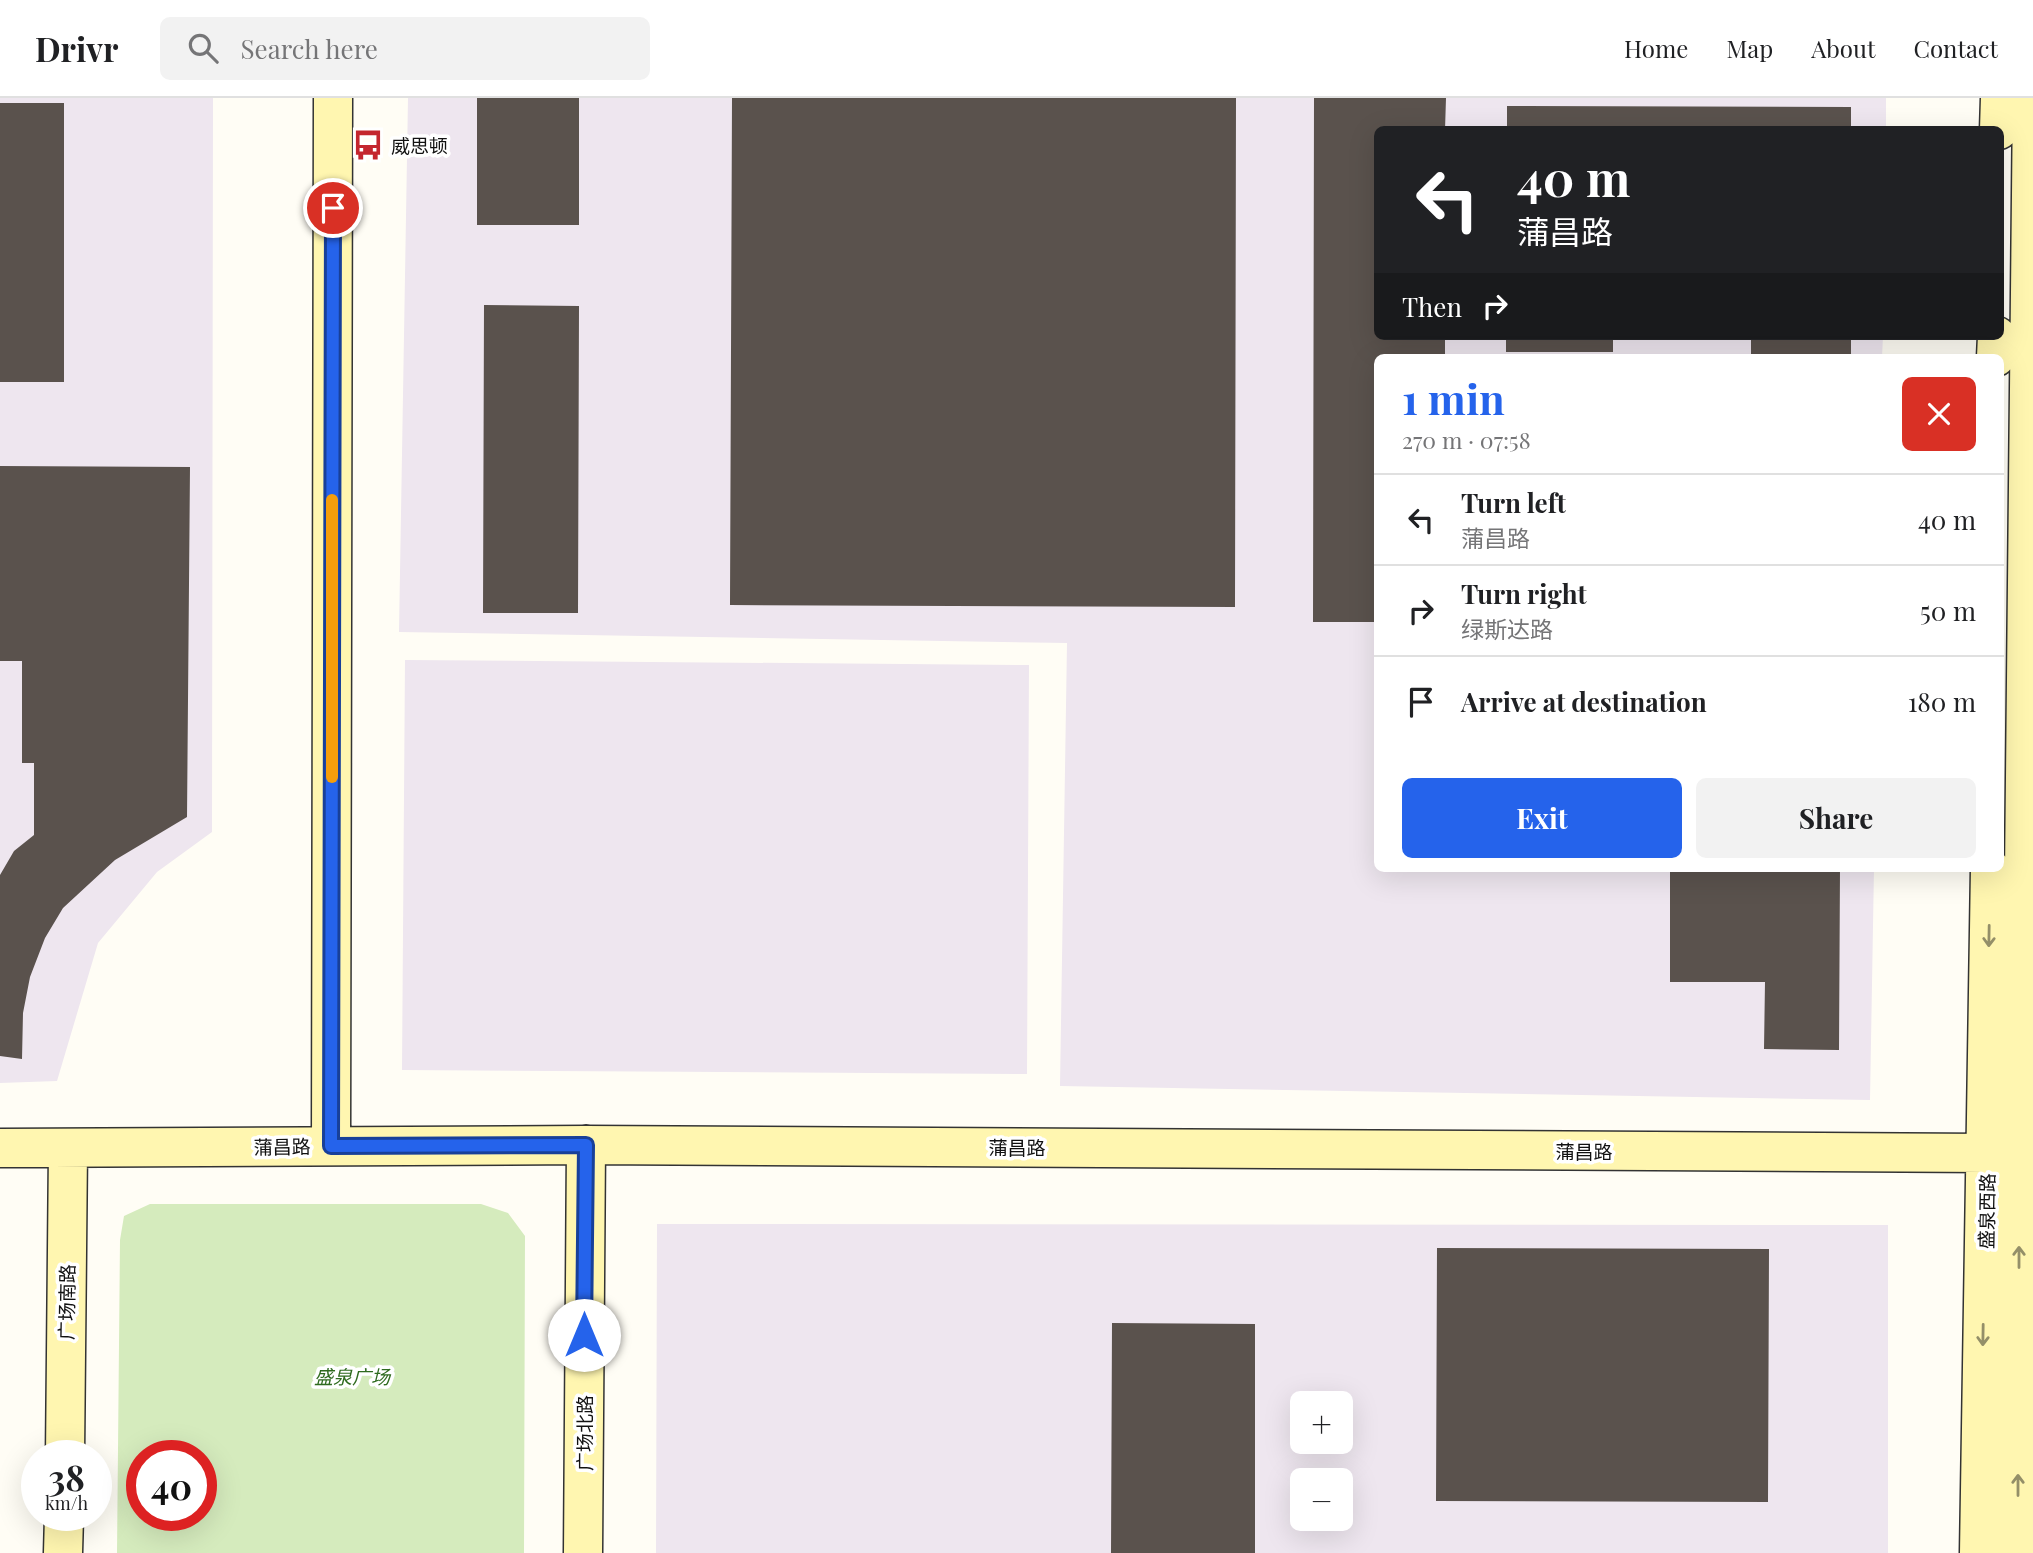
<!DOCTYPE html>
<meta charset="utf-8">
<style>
:root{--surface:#fff;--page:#f2f2f2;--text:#202124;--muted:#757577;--line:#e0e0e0;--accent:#2563eb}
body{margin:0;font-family:"Playfair Display","Noto Sans SC",serif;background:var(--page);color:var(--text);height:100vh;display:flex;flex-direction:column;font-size:26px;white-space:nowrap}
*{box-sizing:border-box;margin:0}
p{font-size:23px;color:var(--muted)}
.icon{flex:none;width:38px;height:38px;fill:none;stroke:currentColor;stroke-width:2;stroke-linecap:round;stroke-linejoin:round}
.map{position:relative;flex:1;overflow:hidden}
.side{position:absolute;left:1374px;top:256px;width:630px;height:518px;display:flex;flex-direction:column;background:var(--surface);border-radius:10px;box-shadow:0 7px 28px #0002}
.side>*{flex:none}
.guide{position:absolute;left:1374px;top:28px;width:630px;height:214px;border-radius:10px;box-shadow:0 7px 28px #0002;background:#202124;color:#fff;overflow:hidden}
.tools{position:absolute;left:1290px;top:1293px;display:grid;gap:14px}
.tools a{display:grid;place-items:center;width:63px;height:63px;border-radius:10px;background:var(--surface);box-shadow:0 7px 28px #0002;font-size:35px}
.speed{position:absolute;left:21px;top:1342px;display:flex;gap:14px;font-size:35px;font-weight:700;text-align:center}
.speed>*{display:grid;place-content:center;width:91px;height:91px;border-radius:50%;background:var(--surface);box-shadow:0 7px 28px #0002;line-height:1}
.speed small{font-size:18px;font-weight:400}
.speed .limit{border:10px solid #d22;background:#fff;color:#111}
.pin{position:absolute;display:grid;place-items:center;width:60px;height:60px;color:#fff;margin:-30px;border:4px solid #fff;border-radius:50%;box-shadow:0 2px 7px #0007}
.me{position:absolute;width:77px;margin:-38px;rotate:0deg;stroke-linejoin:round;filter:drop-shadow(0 0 5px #0008)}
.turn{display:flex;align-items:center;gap:24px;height:147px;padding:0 28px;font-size:32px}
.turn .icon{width:91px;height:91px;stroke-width:2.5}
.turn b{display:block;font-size:49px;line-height:60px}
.then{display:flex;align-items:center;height:66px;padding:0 28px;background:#0003;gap:14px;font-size:26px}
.round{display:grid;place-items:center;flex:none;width:74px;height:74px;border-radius:10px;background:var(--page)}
.headline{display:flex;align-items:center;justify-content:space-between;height:119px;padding:0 28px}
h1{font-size:42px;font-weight:700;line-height:52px;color:var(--accent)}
.action{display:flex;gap:14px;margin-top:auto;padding:14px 28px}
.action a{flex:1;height:80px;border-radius:10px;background:var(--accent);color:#fff;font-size:28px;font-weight:700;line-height:80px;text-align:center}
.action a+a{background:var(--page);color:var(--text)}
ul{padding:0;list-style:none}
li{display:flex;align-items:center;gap:21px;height:91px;padding:0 28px;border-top:2px solid var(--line)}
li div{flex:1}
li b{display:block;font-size:26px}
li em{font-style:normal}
header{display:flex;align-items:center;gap:42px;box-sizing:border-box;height:98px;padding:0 35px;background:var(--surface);border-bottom:2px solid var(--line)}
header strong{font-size:33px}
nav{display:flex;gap:38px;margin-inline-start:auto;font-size:24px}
.search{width:490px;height:63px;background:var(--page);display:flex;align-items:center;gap:18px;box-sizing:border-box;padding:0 24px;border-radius:10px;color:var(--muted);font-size:26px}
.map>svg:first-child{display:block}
.industrial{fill:#eee6ef;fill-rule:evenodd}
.green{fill:#d5ebbd;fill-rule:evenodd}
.building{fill:#5a524d}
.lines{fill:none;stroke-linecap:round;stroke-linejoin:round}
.secondary-casing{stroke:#333;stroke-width:41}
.secondary{stroke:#fff6b0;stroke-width:38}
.oneway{stroke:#948f68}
.route-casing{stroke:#184099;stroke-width:18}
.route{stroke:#2563eb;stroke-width:12}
.slow{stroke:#f59e0b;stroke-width:12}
.labels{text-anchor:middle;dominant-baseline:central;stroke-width:7;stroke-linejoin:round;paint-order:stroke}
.poi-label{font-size:19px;fill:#111;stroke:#fff;text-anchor:start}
.street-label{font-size:19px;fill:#111;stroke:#fff}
.park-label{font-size:19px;font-style:italic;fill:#2f6b1f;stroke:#fff}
</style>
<header>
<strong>Drivr</strong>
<div class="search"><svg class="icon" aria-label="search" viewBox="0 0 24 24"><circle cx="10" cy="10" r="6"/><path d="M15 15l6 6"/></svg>Search here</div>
<nav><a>Home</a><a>Map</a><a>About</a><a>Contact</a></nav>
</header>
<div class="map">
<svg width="2033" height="1455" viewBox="0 0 2033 1455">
<rect width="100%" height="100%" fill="#fffdf5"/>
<path class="industrial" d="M0 0H213L212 734 157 774 98 845 57 983 0 985Z
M408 0H1886V31L1377 32V238H1883L1882 259H1377V770H1874L1870 1002 1060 988 1067 545 399 534Z
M405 562 1029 567 1027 976 402 972Z
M657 1126 1888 1127V1455H656ZM1302 1306H1340V1344H1302ZM1302 1382H1340V1421H1302Z"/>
<path class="green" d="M150 1106H481L508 1115 525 1138 524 1455H117L120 1142 124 1118ZM142 1358H201V1418H142Z"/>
<path class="building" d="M477 0H579V127H477Z
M732 0H1236L1235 509 730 507Z
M1314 0H1446L1445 32H1377V238H1445V259H1377V524H1313Z
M0 5H64V284H0Z
M1507 8 1851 9V32H1507Z
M484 207 579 208 578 515H483Z
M1506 238H1613V254H1506Z
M1751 238H1851V259H1751Z
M0 368 190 369 187 719 115 762 63 810 45 840 30 879 23 915 22 961 0 958V777L14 753 34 737V665H22V563H0Z
M1670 770H1840L1839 952 1764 951 1765 884H1670Z
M1437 1150 1769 1151 1768 1404 1436 1403Z
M1112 1225 1255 1226V1455H1111Z"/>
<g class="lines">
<g class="secondary-casing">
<path id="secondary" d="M1999 32 2000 0
M1996 259 1997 238
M331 1048 333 0
M0 1050 586 1047 1987 1055 2033 1063
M65 1358 68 1050
M63 1455 64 1418
M583 1455 586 1047
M1979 1455 1990 770
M2017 1455 2032 0"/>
</g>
<use href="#secondary" class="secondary"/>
</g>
<defs><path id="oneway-shaft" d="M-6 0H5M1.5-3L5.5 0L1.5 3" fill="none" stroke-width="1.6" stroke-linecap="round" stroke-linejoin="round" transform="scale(1.75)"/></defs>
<g class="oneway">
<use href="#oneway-shaft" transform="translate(1989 838) rotate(91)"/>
<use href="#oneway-shaft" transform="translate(2019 1159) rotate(-90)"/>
<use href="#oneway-shaft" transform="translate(1983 1237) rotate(91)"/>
<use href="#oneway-shaft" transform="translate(2018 1387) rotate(-90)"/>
</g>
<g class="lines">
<g class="route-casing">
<path id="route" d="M333 110 331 1048 586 1047 584 1237"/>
</g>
<use href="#route" class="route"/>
<path class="slow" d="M332 679V402"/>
</g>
<defs>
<g id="bus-bare" transform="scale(2.415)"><path d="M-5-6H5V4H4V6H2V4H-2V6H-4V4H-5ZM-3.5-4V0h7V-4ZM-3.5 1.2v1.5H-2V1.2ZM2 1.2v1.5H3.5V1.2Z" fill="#c4262e" stroke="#fff" stroke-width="2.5" paint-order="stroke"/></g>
</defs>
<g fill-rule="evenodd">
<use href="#bus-bare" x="368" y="47"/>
</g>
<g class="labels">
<g class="poi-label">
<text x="391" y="47">威思顿</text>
</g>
<g class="street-label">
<text transform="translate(282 1048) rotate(-1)">蒲昌路</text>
<text x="1017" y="1049">蒲昌路</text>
<text x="1584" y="1053">蒲昌路</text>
<text transform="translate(1986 1113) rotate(-89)">盛泉西路</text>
<text transform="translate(66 1204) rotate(-89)">广场南路</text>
<text transform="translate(584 1335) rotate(-90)">广场北路</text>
</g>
<g class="park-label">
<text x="352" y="1278">盛泉广场</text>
</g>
</g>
</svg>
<div class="tools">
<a>+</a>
<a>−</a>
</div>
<div class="speed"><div>38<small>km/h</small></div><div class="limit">40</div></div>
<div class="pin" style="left:333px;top:110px;background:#d93025"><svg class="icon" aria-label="arrive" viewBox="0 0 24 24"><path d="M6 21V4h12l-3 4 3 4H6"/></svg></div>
<svg class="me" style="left:584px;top:1237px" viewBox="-20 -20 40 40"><circle r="19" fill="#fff"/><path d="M0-13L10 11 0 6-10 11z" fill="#2563eb"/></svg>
<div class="guide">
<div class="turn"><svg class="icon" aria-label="left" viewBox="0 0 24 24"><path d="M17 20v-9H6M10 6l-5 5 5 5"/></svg><div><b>40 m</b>蒲昌路</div></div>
<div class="then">Then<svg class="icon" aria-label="right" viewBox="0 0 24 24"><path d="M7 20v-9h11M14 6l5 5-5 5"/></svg></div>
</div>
<section class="side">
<div class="headline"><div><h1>1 min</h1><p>270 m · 07:58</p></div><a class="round" style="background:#d93025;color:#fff"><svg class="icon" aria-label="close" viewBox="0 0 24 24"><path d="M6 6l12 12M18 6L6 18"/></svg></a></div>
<ul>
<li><svg class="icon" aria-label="left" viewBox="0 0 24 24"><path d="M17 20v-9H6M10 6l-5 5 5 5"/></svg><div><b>Turn left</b><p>蒲昌路</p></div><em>40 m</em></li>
<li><svg class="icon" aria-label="right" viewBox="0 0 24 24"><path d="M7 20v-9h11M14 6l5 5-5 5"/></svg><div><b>Turn right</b><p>绿斯达路</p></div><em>50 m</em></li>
<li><svg class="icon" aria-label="arrive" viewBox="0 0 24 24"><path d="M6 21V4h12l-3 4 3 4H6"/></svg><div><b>Arrive at destination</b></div><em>180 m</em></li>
</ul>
<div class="action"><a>Exit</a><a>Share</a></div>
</section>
</div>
